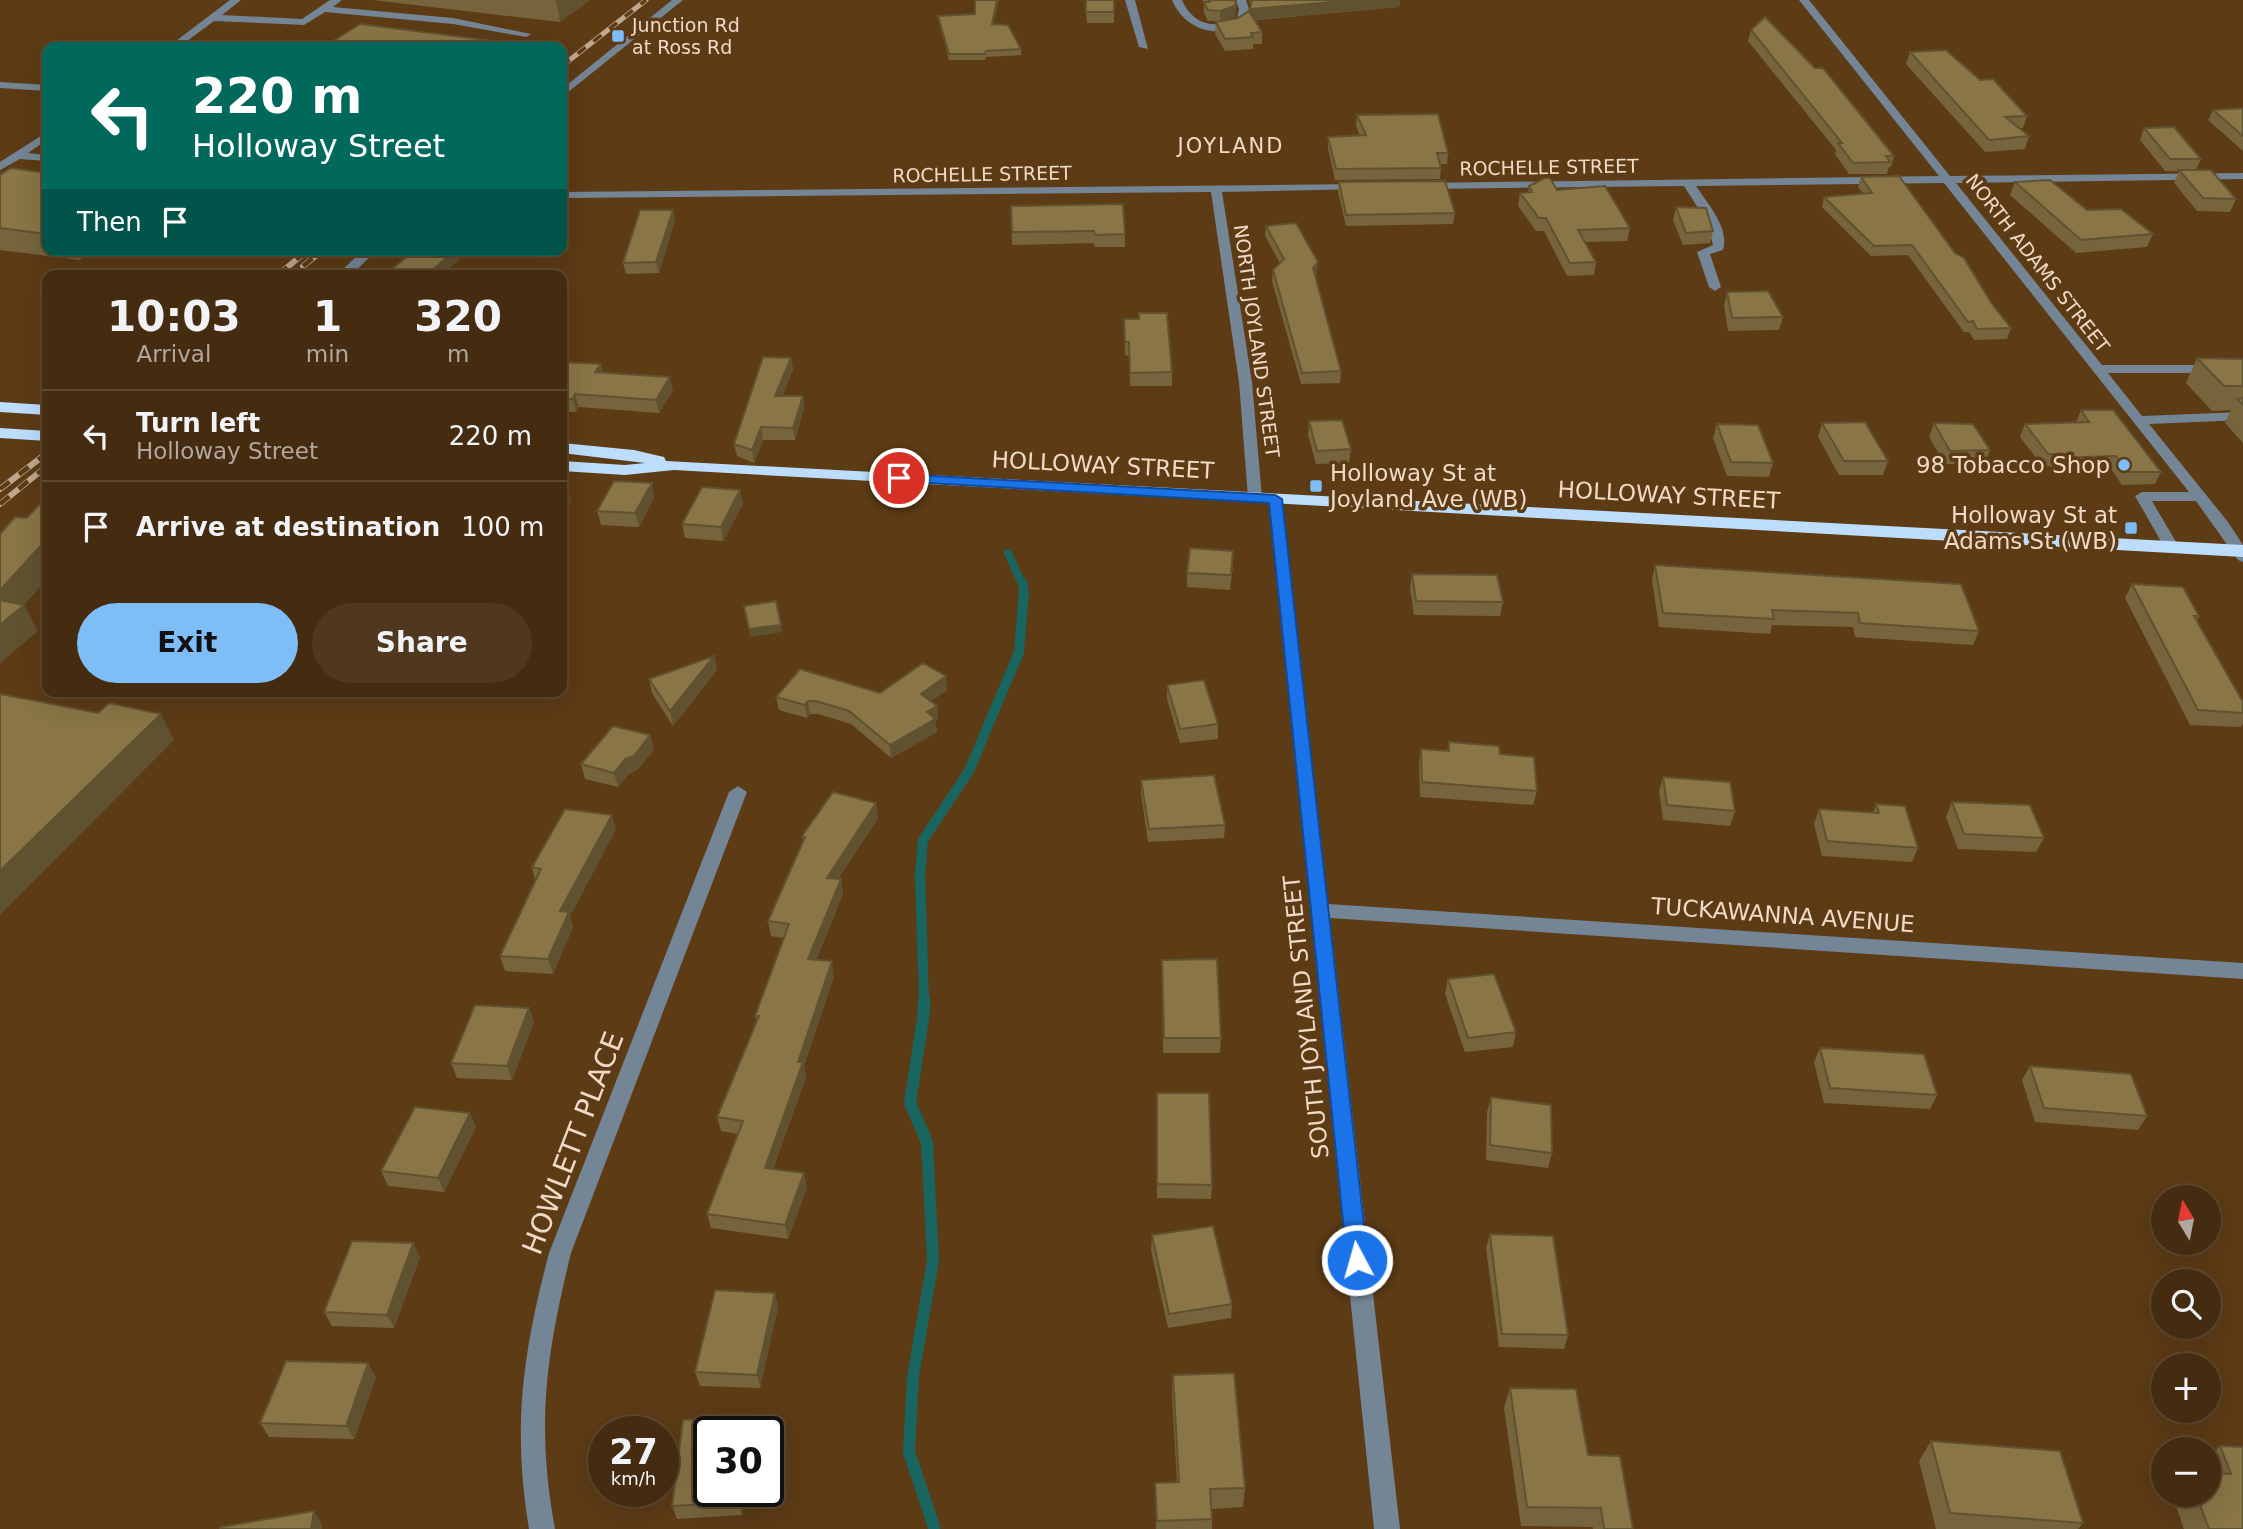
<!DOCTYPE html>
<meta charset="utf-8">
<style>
:root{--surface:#452c10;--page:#4f381e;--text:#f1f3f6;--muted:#b0a79f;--line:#5d4830;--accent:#7dbef9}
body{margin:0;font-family:"DejaVu Sans",sans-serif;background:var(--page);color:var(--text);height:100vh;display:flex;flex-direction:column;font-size:26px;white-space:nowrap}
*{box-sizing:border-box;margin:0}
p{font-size:23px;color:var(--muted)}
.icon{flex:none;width:38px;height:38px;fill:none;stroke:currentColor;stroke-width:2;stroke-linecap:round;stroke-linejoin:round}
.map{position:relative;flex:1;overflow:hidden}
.details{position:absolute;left:42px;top:270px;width:525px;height:427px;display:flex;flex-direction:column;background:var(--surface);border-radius:14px;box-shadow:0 7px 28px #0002,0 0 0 2px var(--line)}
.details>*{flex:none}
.guide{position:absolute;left:42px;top:42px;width:525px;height:214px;border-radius:14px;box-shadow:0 7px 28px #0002,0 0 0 2px var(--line);background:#00695c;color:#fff;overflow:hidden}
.needle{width:46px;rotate:350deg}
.tools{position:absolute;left:2151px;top:1185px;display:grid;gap:14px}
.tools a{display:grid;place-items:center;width:70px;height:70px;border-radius:50%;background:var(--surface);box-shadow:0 7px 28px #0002,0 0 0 2px var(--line);font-size:35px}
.speed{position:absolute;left:588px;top:1416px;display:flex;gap:14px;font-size:35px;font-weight:700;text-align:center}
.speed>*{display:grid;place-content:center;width:91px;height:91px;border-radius:50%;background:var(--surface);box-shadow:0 7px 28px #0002,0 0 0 2px var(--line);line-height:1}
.speed small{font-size:18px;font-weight:400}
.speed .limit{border:4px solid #111;border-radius:10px;background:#fff;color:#111}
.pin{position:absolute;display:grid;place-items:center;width:60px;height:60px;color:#fff;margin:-30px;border:4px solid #fff;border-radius:50%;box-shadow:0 2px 7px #0007}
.me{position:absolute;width:77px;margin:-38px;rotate:354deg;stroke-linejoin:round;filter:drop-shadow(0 0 5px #0008)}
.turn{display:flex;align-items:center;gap:24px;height:147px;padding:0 35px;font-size:32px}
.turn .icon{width:91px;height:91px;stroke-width:2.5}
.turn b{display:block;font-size:49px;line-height:60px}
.then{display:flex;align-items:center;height:66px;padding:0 35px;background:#0003;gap:14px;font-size:26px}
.eta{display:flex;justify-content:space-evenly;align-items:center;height:119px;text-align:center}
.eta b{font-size:42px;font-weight:800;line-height:49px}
.action{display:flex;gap:14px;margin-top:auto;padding:14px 35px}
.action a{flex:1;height:80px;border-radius:42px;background:var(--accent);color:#111;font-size:28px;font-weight:800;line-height:80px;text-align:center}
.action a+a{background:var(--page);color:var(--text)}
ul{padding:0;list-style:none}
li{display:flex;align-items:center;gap:21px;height:91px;padding:0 35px;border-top:2px solid var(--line)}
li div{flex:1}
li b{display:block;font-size:26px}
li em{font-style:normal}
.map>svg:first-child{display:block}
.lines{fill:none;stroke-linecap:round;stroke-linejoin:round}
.stream-far2{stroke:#19655f;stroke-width:8}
.stream-far1{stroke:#19655f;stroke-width:10}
.stream{stroke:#19655f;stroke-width:12}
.minor{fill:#748595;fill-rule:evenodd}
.highway{fill:#bcddfc;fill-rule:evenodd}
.rail-far1-casing{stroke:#c0a88e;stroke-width:5}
.rail-casing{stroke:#c0a88e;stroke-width:6}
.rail-far1{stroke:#5c3b15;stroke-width:3.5;stroke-dasharray:10;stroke-linecap:butt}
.rail{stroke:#5c3b15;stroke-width:4.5;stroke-dasharray:12;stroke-linecap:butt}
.wall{fill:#76653c}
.shaded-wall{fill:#605231}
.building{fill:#897546;stroke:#605231;stroke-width:2}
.route{fill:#1a73e8;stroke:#114b97;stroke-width:2}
.poi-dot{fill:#7dbef9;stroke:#5c3b15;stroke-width:2.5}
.labels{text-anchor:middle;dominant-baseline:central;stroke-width:7;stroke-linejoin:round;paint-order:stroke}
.far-poi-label{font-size:19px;fill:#eedac6;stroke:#5c3b15;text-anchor:start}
.far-street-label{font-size:19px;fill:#eedac6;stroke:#5c3b15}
.far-neighbourhood-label{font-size:21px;letter-spacing:2px;fill:#eedac6;stroke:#5c3b15}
.street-label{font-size:23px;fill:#eedac6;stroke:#5c3b15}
.poi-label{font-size:23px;fill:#eedac6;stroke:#5c3b15;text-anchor:end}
.near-street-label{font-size:28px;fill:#eedac6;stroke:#5c3b15}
</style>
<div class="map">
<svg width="2243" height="1529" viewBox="0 0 2243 1529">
<rect width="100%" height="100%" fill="#5c3b15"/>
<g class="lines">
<path class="stream-far2" d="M1008 553 1022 584"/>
<path class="stream-far1" d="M924 1000 920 875 923 840 969 771 1019 652 1024 591 1022 582"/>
<path class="stream" d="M924 998V1012L910 1103 927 1142 933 1261 913 1376 909 1452 934 1527"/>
<path class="minor" d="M230 0H241L222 15 302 19 330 0H342L333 7 453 18 531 34 526 37 453 24 325 12 304 25 214 21 179 47H168Z
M672 0H683L562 97V89Z
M1125 0H1135L1148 49 1139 47Z
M1172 0H1182C1192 24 1214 30 1237 19L1239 9 1236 0H1246L1249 9 1247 20C1221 42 1184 30 1172 0Z
M1799 0H1809L1950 176 2243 173V179L1956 183 2102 365H2243V373H2108L2142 416 2243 412V420L2149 424 2228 522 2243 545V562L2238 560 2196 501H2152L2179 547 2176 550H2166L2135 496 2142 492H2189L1944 183 1696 186C1707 203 1730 228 1723 250L1710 254 1721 287 1715 291 1709 287 1697 252 1713 245 1707 222 1684 186 1423 189 1417 186 1423 183 1939 176Z
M0 82 47 85V91L0 88Z
M47 132V140L28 153 47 155V161L20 159 0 170V162Z
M1360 184 1366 187 1364 189 1222 192 1252 382 1262 498 1255 502 1248 498 1239 382 1211 192 562 198V192Z
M363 250H377L351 275H337Z
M1275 495 1282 499 1328 904 2243 963V979L1330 918 1400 1529H1374L1268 499Z
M738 786 747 792 571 1253C546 1355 536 1425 555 1529H529C512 1427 523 1352 549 1253L729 792Z"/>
<path class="highway" d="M0 402 47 405V415L0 412Z
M0 428 47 431V441L0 438Z
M562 443 634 450 664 457 666 461 2243 545V557L674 470 625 475 562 471V461L625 465 645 463 562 453Z"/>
<g class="rail-far1-casing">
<path id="rail-far1" d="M562 66 646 0
M300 257 309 250
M315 257 324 250"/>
</g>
<g class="rail-casing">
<path id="rail" d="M303 266 317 255
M278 275 302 255
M0 489 47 453
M0 504 47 466"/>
</g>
<use href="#rail-far1" class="rail-far1"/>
<use href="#rail" class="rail"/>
</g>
<path class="wall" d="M372 0H590L560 22Z
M1085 0H1114V23H1087Z
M1202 0H1237L1235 17 1220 21H1208L1204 13V3Z
M1249 0H1400L1399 7 1255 20 1262 32V44H1253V49L1225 51 1215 34 1216 22 1238 18 1250 12 1251 7Z
M938 16 993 24 1021 49V55L986 57 985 60H949L939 22Z
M1751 30 1894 156 1891 167H1889L1887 174H1849L1835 154 1836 150 1748 41Z
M1910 52 1980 80 2027 116 2023 128H2019L2029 136 2025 149 1985 152 1906 64Z
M2243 108V151L2208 120 2213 110Z
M1357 115 1448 153 1447 164H1440L1441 168 1440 179 1335 180 1328 148V137L1360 136 1356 126Z
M2144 128 2201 159 2196 170 2236 199 2230 212 2197 211 2174 183 2179 171H2165L2140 140Z
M47 173V250H93L80 260 0 250V175Z
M1861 177 1955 253 2011 328 2007 339 1974 340 1969 332H1964L1908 255 1871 256 1822 207 1824 197 1863 193 1858 187Z
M1339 182 1455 213 1453 224 1346 226 1338 192Z
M2015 182 2153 234 2147 247 2076 253 2010 195Z
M1529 186 1557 190 1630 228 1627 241 1585 242 1596 262 1594 275 1567 276 1544 231H1536L1518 206 1520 193H1528Z
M1011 206 1125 234V247H1095L1094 243 1012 245Z
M1676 207 1713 231 1710 243 1683 245 1673 220Z
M673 210 675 220 659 273 626 274 623 263Z
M1266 226 1317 273 1315 276 1341 371 1340 383 1301 384 1272 281 1273 270 1280 263 1265 236Z
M1727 292 1783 317 1779 330 1728 331 1724 306Z
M1124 319 1172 372V386H1130L1129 356 1125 355Z
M791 358 793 370 782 396H803L804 408 795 440H763L754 463 737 456 734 444Z
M2197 358 2243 359V443L2225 423 2231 410 2212 411 2186 383Z
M562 362 603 372 673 390 659 413 579 407 576 412H562Z
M2081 410 2161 472 2155 484 2122 485 2111 469 2053 470 2050 466 2043 467 2020 437 2025 424 2076 423Z
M1309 421 1351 449 1349 463 1316 464 1308 435Z
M1822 423 1888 461 1883 475H1839L1818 437Z
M1934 423 1990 450 1985 464H1945L1929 437Z
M1717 424 1773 463 1769 477 1727 476 1713 438Z
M652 483 654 497 639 527 601 525 597 511Z
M743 504 723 541 685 538 682 524Z
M1233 565 1230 590 1187 587V573Z
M1655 565 1979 631 1973 645 1855 637 1853 627 1772 625 1770 634 1659 627 1652 580Z
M1412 574 1503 602 1500 616 1414 615 1410 588Z
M2132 584 2199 616 2197 620 2243 702V724L2241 727 2190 725 2125 598Z
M714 656 717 670 673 726 652 693 649 679Z
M1167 685 1218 724V739L1180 743 1167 699Z
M947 690 931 701 937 706 938 719 935 721 937 732 891 758 851 724 818 714H810L807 718 779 710 776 697Z
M650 735 654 750 637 770 629 774 618 787 585 779 581 764Z
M1449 742 1500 754 1537 791 1533 805 1420 797 1419 763 1421 749 1447 751Z
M1663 777 1735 811 1730 826 1663 820 1659 791Z
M1141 780 1225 825 1224 838 1148 842 1141 794Z
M1952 802 2044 838 2036 852 1958 849 1946 817Z
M876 803 878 818 838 879H841L843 894 816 960 834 976 804 1066 806 1077 773 1169 804 1173 807 1188 788 1239 711 1228 707 1214 738 1134 721 1131 717 1117 757 1021 755 1016 784 938 771 936 768 921 803 842 802 836Z
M1876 804 1918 848 1912 862 1822 856 1814 824 1819 809 1873 813Z
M616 829 570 916 573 927 553 974 505 971 500 956 535 880 532 867Z
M1162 960 1221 1038 1220 1053H1163Z
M1448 979 1516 1032 1513 1047 1465 1052 1445 994Z
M529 1008 534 1022 512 1080 457 1078 451 1063Z
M1820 1048 1937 1095 1930 1109 1824 1103 1814 1062Z
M2030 1066 2147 1116 2138 1130 2035 1122 2022 1080Z
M1157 1093 1212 1185 1211 1199 1157 1198Z
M1491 1097 1552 1153 1548 1168 1486 1160 1487 1112Z
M476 1127 444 1192 388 1186 381 1171Z
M1490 1234 1568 1335 1564 1349 1499 1347 1486 1248Z
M1152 1235 1232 1304 1231 1318 1168 1328 1151 1250Z
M420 1257 394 1328 332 1326 324 1312Z
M778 1307 760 1388 700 1386 695 1372Z
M1173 1375 1245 1488 1243 1507 1212 1509V1529H1156L1155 1483 1177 1482 1172 1395Z
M376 1377 354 1439 269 1437 260 1423Z
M1510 1388 1588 1455 1633 1529H1593V1527L1521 1526 1504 1408Z
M746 1417 750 1432H709V1491H744L742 1515 677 1519 672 1506 683 1420Z
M1931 1441 2083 1523 2078 1529H1936L1919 1461Z
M2220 1446 2243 1447V1529H2184L2172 1494H2208V1459Z"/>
<path class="shaded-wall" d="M556 0H590L560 22Z
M997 0H999L992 30V24Z
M1237 0 1235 17 1220 21V11Z
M1358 0H1400L1399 7 1250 20V9Z
M673 210 675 220 659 273 656 262Z
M77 250H93L80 260Z
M455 250H470L442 275H427Z
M1318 262 1317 273 1312 279 1313 268Z
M791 358 793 370 777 408 775 396Z
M601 364 604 376 595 372Z
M670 377 673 390 659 413 656 400Z
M575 394 579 407 576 412 573 399Z
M803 396 804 408 795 440 793 428Z
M761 427 763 440 754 463 752 450Z
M652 483 654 497 639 527 635 513Z
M567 488 571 502 562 521V499Z
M740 490 743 504 723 541 721 527Z
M47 539V580L24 605 38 631 0 663V590Z
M781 625 782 632 750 637 749 629Z
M714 656 717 670 673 726 670 711Z
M946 676 947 690 922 707 921 694Z
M808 701 810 714 807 718 805 705Z
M937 706 938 719 935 721 937 732 891 758 890 745 927 712Z
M161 714 174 740 0 915V871Z
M650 735 654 750 637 770 629 774 618 787 614 773 625 759Z
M876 803 878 818 829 892 827 878Z
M612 815 616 829 570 916 573 927 553 974 548 959 560 911Z
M841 879 843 894 811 974 808 959Z
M832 961 834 976 804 1066 806 1077 768 1182 765 1168 798 1062Z
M529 1008 534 1022 512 1080 507 1066Z
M470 1113 476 1127 444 1192 438 1178Z
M804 1173 807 1188 788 1239 785 1225Z
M413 1243 420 1257 394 1328 387 1315Z
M775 1293 778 1307 760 1388 757 1375Z
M368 1363 376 1377 354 1439 346 1426Z
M746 1417 750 1430V1432H744Z
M739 1491H744L742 1515 738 1502Z
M314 1511 322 1524V1529H311Z"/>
<path class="building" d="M975 0H997L992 24 1008 25 1021 49 986 51 985 54H949L938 16 975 14Z
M1086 0H1114V12H1086Z
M1209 0H1236L1235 6 1220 11 1208 10 1204 2H1210Z
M1252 0H1358L1250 9Z
M1249 11 1262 32 1251 33 1253 37 1225 39 1216 22 1238 18Z
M1765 17 1815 68H1823L1894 156H1886L1890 162 1853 163 1838 143H1842L1751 30Z
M360 24 525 45 523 47H324Z
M1946 50 1980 80 1993 79 2027 116 2005 117 2029 136 1989 140 1910 52Z
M2243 108V136L2213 110Z
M1438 114 1448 153H1437L1441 168 1336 169 1328 137 1366 135 1357 115Z
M2174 127 2201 159H2170L2144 128Z
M11 168 47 173V234L0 228V175Z
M2179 170H2211L2236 199 2203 198Z
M1899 176 1955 253 1964 258 1992 304 2011 328 1977 329 1973 321 1968 322 1912 245 1874 246 1824 197 1872 193 1861 177Z
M1545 178H1550L1557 190 1605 186 1630 228 1578 230 1596 262 1570 263 1546 218H1539L1520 193 1532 192 1529 186Z
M2050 180 2087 210 2121 209 2153 234 2081 240 2015 182Z
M1445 181 1455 213 1346 215 1339 182Z
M1123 204 1125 234 1095 235 1094 231 1012 232 1011 206Z
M1676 207 1706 208 1713 231 1686 233Z
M640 210H673L656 262 623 263Z
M1296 223 1318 262 1313 268 1341 371 1302 373 1273 270 1284 259 1266 226Z
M416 250H455L427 275H384Z
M1768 291 1783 317 1732 318 1727 292Z
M1139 313H1167L1172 372 1130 373 1129 342H1125L1124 319H1139Z
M763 357 791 358 775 396H803L793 428 761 427 752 450 734 444Z
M2197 358 2243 359V386H2224Z
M562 362 601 364 595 372 670 377 656 400 575 394 573 399H562Z
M2243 398V405L2237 399Z
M2081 410H2113L2161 472H2128L2116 456 2058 458 2055 454H2048L2025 424 2089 422Z
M1342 420 1351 449 1317 451 1309 421Z
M1865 422 1888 461H1844L1822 423Z
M1934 423 1973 424 1990 450 1950 451Z
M1717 424 1758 425 1773 463 1731 462Z
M614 481 652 483 635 513 597 511Z
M702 487 740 490 721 527 682 524Z
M562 488H567L562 499Z
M47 496V539L0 590V534L15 517 27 518Z
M1190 548 1233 551 1231 575 1187 573Z
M1655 565 1961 584 1979 631 1860 623 1858 613 1772 610 1774 619 1663 613Z
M1412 574 1497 575 1503 602 1416 601Z
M2132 584 2183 587 2199 616H2194L2243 702V713L2198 710Z
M0 600 24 605 0 625Z
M776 601 781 625 749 629 744 606Z
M714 656 670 711 649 679Z
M923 663 946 676 921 694 937 706 927 712 935 719 890 745 849 711 816 701H808L805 705 776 697 800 669 880 693Z
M1204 680 1218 724 1180 729 1167 685Z
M0 694 98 713 109 703 161 714 0 871Z
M613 726 650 735 634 756 625 759 614 773 581 764Z
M1449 742 1499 746 1500 754 1534 757 1537 791 1422 782 1421 749 1449 751Z
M1214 775 1225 825 1149 829 1141 780Z
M1663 777 1730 782 1735 811 1667 805Z
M833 792 876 803 827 878 841 879 808 959 832 961 798 1062H803L765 1168 804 1173 785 1225 707 1214 743 1121 717 1117 759 1016H755L789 924 768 921 805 837 802 836Z
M1952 802 2030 805 2044 838 1964 834Z
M1876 804 1905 806 1918 848 1827 841 1819 809 1879 813Z
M565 809 612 815 560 911 569 912 548 959 500 956 541 869 532 867Z
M1217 959 1221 1038H1164L1162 960Z
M1494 974 1516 1032 1468 1038 1448 979Z
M475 1005 529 1008 507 1066 451 1063Z
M1820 1048 1924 1054 1937 1095 1830 1088Z
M2030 1066 2131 1074 2147 1116 2044 1108Z
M1157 1093H1209L1212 1185 1157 1184Z
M1491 1097 1551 1105 1552 1153 1490 1145Z
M415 1107 470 1113 438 1178 381 1171Z
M1213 1226 1232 1304 1169 1314 1152 1235Z
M1490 1234 1553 1236 1568 1335 1502 1334Z
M352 1241 413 1243 387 1315 324 1312Z
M715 1290 775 1293 757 1375 695 1372Z
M286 1361 368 1363 346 1426 260 1423Z
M1234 1373 1245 1488 1210 1489 1212 1519 1157 1521 1155 1483 1179 1482 1173 1375Z
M1510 1388 1576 1389 1588 1455 1620 1456 1633 1529H1604L1601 1508 1527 1507Z
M746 1417 744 1432H709V1491H739L738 1502 672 1506 683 1420Z
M1931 1441 2060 1451 2083 1523 1950 1513Z
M2220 1446 2243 1447V1529H2209L2196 1494H2208V1473L2231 1474Z
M314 1511 311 1529H220L221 1527Z"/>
<path class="route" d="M899 474 1275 495 1282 499 1368 1260 1365 1266 1357 1269 1350 1266 1347 1260 1269 503 894 481 892 478Z"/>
<g class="poi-dot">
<rect x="611" y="29" width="14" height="14" rx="3.5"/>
<circle cx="2124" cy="465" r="7"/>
<rect x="1309" y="479" width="14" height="14" rx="3.5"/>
<rect x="2124" y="521" width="14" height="14" rx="3.5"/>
</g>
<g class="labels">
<g class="far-poi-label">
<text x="632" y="25">Junction Rd<tspan x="632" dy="22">at Ross Rd</tspan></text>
</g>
<g class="far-street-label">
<text transform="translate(1549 167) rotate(-1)">ROCHELLE STREET</text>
<text transform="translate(982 174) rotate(-1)">ROCHELLE STREET</text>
<text transform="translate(2038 263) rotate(52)">NORTH ADAMS STREET</text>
<text transform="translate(1257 341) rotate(82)">NORTH JOYLAND STREET</text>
</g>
<g class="far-neighbourhood-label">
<text x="1231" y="146">JOYLAND</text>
</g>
<g class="street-label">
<text transform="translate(1103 465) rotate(3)">HOLLOWAY STREET</text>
<text transform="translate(1669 495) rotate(3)">HOLLOWAY STREET</text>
<text transform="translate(1783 915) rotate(4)">TUCKAWANNA AVENUE</text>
<text transform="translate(1306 1017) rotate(-96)">SOUTH JOYLAND STREET</text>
</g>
<g class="poi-label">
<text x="2110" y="465">98 Tobacco Shop</text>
<text x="1330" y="473" text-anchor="start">Holloway St at<tspan x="1330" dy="26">Joyland Ave (WB)</tspan></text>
<text x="2117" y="515">Holloway St at<tspan x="2117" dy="26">Adams St (WB)</tspan></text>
</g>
<g class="near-street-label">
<text transform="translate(573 1143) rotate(-69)">HOWLETT PLACE</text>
</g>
</g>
</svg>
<div class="tools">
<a><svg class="needle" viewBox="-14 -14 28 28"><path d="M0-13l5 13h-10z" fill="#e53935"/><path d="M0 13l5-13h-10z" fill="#b0a79f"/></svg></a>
<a><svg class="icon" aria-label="search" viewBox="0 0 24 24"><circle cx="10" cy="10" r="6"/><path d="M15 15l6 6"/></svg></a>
<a>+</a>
<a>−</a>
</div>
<div class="speed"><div>27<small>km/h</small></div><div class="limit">30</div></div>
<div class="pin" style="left:899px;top:478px;background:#d93025"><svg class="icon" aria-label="arrive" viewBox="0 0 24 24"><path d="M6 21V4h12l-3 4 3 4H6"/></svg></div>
<svg class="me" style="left:1357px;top:1260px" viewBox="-20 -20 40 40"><circle r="17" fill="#1a73e8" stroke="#fff" stroke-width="3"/><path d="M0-11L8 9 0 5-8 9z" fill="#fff"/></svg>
<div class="guide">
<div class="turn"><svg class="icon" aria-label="left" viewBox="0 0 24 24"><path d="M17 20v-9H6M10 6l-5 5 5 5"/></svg><div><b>220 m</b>Holloway Street</div></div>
<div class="then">Then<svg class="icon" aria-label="arrive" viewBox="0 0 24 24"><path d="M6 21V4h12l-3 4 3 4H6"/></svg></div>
</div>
<section class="details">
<div class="eta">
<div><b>10:03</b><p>Arrival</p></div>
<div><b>1</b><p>min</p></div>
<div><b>320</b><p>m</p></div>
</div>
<ul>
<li><svg class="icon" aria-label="left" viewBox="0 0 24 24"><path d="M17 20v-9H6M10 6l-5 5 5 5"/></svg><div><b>Turn left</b><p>Holloway Street</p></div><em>220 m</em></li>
<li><svg class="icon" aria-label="arrive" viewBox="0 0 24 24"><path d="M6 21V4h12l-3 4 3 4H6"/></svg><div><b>Arrive at destination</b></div><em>100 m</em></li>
</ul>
<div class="action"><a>Exit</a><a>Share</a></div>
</section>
</div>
